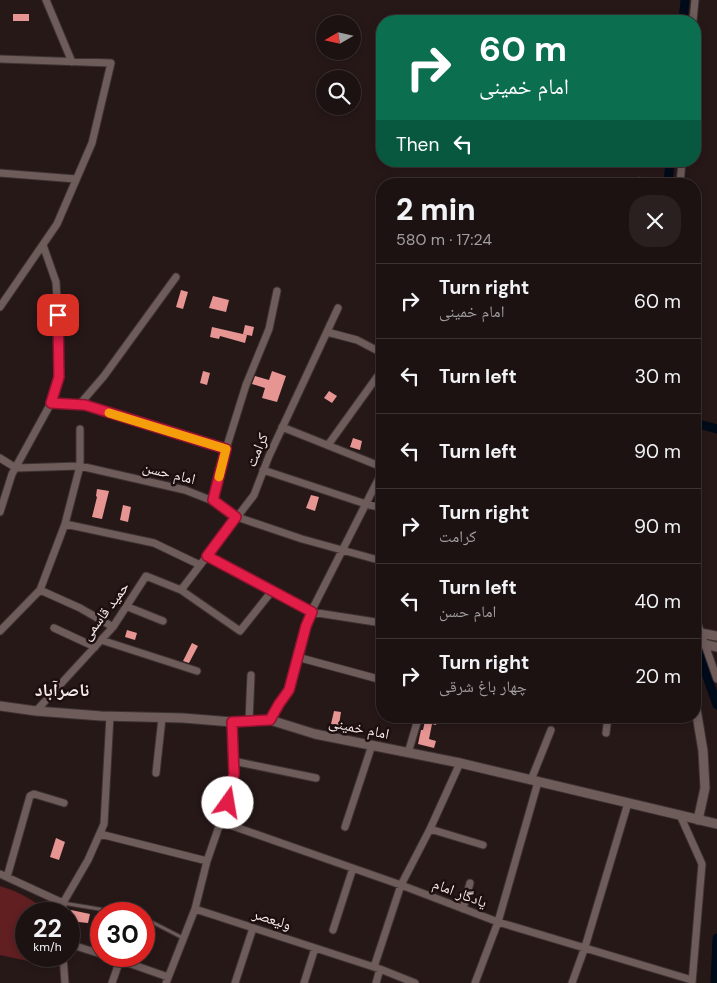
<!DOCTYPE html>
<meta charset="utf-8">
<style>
:root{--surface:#1d1212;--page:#2a2020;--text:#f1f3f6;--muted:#a09e9f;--line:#3b3232}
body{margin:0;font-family:"DM Sans","Noto Naskh Arabic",sans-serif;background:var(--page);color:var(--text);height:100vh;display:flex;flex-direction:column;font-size:19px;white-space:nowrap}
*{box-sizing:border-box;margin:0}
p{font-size:16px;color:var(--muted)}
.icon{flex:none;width:28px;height:28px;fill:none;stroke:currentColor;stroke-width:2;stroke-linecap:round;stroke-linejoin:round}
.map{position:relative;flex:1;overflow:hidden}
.panel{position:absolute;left:376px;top:178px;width:325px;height:545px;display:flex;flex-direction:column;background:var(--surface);border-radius:20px;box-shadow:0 2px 8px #0003,0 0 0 1px var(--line)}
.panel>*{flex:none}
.hud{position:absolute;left:376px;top:15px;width:325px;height:152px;border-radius:20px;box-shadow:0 2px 8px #0003,0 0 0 1px var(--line);background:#0b6e4f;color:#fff;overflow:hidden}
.needle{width:32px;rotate:261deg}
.buttons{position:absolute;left:316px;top:15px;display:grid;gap:10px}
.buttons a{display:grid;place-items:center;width:45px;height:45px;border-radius:50%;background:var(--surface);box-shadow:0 2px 8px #0003,0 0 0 1px var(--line);font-size:25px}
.speed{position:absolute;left:15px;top:902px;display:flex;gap:10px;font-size:25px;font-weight:700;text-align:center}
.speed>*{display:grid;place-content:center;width:65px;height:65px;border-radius:50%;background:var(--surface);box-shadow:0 2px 8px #0003,0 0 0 1px var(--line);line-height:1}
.speed small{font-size:12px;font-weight:400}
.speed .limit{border:8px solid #d22;background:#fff;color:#111}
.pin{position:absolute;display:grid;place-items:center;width:42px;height:42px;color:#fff;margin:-21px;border-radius:10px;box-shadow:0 2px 8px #0006}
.me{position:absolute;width:55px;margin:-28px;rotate:13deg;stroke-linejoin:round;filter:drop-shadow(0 0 4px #0008)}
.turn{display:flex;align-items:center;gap:18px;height:105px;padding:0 20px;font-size:22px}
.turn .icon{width:65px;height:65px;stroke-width:2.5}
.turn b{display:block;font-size:35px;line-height:42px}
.then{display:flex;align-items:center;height:48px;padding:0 20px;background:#0003;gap:10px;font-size:19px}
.round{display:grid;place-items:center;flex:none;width:52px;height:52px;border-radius:20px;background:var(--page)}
.overview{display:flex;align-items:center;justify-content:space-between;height:85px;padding:0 20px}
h1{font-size:30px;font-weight:800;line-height:38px}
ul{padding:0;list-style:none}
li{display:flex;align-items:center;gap:15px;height:75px;padding:0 20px;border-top:1px solid var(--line)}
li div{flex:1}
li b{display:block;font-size:19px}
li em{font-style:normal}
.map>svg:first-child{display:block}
.green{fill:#611f22}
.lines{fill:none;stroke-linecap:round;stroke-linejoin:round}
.canal{stroke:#000b19;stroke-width:9}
.building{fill:#e69593}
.service-casing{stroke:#3d3232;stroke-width:5}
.minor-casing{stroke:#3d3232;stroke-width:9}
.tertiary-casing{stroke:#3d3232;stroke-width:11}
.service{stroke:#6e5c5b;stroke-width:3}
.minor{stroke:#6e5c5b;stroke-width:7}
.tertiary{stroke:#6e5c5b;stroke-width:9}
.route-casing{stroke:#92132f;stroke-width:12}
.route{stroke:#e11d48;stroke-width:9}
.slow{stroke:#f59e0b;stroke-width:9}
.labels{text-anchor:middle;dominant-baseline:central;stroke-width:5;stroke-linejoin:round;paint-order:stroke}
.street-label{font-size:15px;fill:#f5eaea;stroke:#1d0f0f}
.quarter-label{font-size:18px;font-weight:bold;fill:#f5eaea;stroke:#1d0f0f}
</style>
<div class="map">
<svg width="717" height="983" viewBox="0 0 717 983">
<rect width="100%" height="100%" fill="#271818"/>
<path class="green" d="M0 886C20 892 35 901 50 914H26V956H56V967L0 955Z"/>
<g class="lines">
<path class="canal" d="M683 21 685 0
M668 184 670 161
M695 423 717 429
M695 642 717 705
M715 983 717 938"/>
</g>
<path class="building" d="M13 14H29V21H13Z
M181 290 188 292 183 309 176 307Z
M213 296 229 300 226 312 209 308Z
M245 325 254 327 252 336 243 334Z
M212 327 247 335 245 343 220 336 219 339 210 337Z
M203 371 210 373 207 385 200 383Z
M272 371 286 376 277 402 262 398 265 388 252 384 255 376 269 380Z
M329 391 337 396 332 403 324 398Z
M353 438 362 441 360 450 350 447Z
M97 489 109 491 102 519 92 517 97 497 96 496Z
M311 495 319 497 315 511 306 508Z
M123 505 131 507 128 522 120 520Z
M127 630 137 633 135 640 125 637Z
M192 643 198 646 189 663 183 661Z
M334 711 341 712 339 725 331 724Z
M426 716 438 718 436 725 432 724 429 739 436 741 434 748 418 744 421 730H423Z
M56 838 65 842 59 860 50 857Z
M71 910 90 914 88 923 69 921Z"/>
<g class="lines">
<g class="service-casing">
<path id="service" d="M63 903 129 914
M144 918 183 938"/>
</g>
<g class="minor-casing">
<path id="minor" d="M46 0 72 62
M693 21 695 0
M0 59 111 63 92 143 57 224 0 307
M0 173 76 179
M639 184V181
M680 184 682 161
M327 332 357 340 382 353
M51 403 85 405 226 449
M79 405 104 376 176 277
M282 427 382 467
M328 445 382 370
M0 458 16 468 80 466 185 490 213 501 237 517 302 539 382 561
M263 470 366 504 382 508
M213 501 226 449 246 385 269 329 277 291
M0 512 12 474 51 403 59 377V332L56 282 43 245
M65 524 154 543 200 565
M207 556 311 612 382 623
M40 590 80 608 113 627
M181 590 254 495 269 456 338 308
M128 607 163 621
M695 616 717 679
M54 628 95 647
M0 631 40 590 65 524 80 466V429
M101 640 197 671
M297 657 382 680
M36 711 113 627 146 576 181 590 240 631 272 591
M270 720 279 704 289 690 306 626 314 606 382 472
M249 721 251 675
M606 733 608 716
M408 753 419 716
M233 761 316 778
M156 773 162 718
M531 780 551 730
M680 815 702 864 692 983
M221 822 401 885 498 922 692 980
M345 827 372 745
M430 829 483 845
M100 834 207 861
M0 874 63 903
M7 877 30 796 34 794 64 803
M195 909 207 861 227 803 234 774 232 722
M463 909 470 883
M63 914V903L88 860 104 824 110 716
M333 930 353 868
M69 944 101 954
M63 956 65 983
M108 956 168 977
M374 967 401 885 430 829 460 763
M112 983 120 960
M166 983 195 909 380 969 415 983
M235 983 253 928
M304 983 315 948
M376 983 380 969
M475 983 498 922 538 782
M572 983 585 947 628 803"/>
</g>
<g class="tertiary-casing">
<path id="tertiary" d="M695 632 717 636
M695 642 717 647
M695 703 703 751 705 788 698 820
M0 706 36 711 101 716 183 718 232 722 270 720 315 734 460 763 717 824"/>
</g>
<use href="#service" class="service"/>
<use href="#minor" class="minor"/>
<use href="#tertiary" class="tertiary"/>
</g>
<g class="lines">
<g class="route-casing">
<path id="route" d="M58 315 59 377 51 403 85 405 226 449 213 500 236 517 207 556 312 612 306 626 289 690 279 704 270 720 232 722 234 774 228 803"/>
</g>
<use href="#route" class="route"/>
<path class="slow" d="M109 413 226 449 219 477"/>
</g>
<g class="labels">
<g class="street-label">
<text transform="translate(257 450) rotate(-67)">کرامت</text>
<text transform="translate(169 473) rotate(14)">امام حسن</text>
<text transform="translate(105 611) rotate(-53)">حمید قاسمی</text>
<text transform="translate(359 728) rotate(12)">امام خمینی</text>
<text transform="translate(460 893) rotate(21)">یادگار امام</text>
<text transform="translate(272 919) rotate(18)">ولیعصر</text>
</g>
<g class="quarter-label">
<text x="62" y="690">ناصرآباد</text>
</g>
</g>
</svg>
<div class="buttons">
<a><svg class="needle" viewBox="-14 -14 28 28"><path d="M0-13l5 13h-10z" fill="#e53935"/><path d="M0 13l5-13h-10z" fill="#a09e9f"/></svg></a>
<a><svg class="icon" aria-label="search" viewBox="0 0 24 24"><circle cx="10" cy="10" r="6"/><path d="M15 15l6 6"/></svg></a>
</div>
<div class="speed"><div>22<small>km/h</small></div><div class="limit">30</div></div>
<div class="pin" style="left:58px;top:315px;background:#d93025"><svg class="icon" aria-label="arrive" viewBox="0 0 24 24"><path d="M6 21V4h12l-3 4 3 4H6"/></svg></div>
<svg class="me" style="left:228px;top:803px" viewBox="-20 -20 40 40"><circle r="19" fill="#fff"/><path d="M0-13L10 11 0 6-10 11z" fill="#e11d48"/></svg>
<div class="hud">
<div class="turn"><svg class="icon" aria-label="right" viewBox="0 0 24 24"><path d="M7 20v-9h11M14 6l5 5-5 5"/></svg><div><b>60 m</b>امام خمینی</div></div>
<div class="then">Then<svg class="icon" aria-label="left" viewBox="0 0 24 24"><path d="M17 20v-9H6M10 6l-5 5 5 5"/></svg></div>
</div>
<section class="panel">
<div class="overview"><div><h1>2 min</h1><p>580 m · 17:24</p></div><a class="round"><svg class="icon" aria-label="close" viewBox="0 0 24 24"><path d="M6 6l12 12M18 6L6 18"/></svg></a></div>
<ul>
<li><svg class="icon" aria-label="right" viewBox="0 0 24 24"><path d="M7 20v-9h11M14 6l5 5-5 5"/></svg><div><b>Turn right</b><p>امام خمینی</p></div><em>60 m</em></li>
<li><svg class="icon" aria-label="left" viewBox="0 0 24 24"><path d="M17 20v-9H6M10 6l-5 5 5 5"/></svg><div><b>Turn left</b></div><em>30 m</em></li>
<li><svg class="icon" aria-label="left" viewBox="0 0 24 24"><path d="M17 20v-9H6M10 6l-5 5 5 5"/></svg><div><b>Turn left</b></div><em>90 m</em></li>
<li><svg class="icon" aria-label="right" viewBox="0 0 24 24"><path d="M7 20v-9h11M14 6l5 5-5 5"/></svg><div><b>Turn right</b><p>کرامت</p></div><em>90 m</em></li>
<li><svg class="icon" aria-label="left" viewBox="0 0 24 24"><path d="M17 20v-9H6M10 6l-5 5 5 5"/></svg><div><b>Turn left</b><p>امام حسن</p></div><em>40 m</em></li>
<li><svg class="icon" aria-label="right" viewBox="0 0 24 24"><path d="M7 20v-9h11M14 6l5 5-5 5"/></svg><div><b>Turn right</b><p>چهار باغ شرقی</p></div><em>20 m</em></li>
</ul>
</section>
</div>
